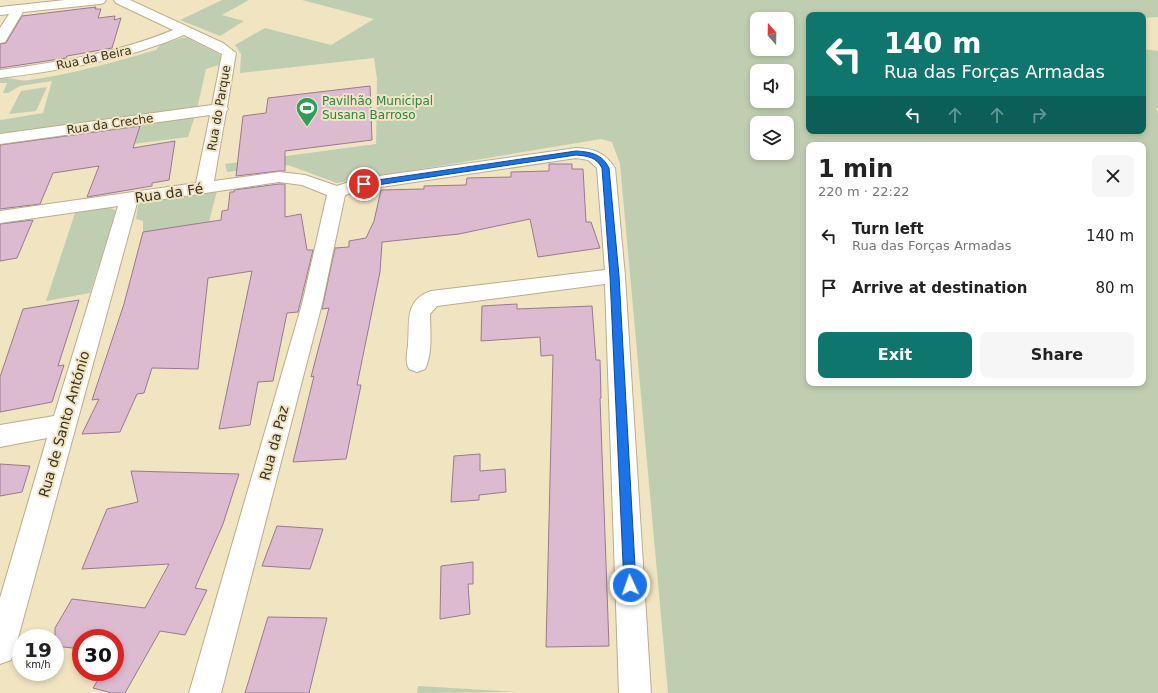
<!DOCTYPE html>
<meta charset="utf-8">
<style>
:root{--surface:#fff;--page:#f6f6f6;--text:#222;--muted:#767676;--accent:#0f766e}
body{margin:0;font-family:"DejaVu Sans",sans-serif;background:var(--page);color:var(--text);height:100vh;display:flex;flex-direction:column;font-size:15px;white-space:nowrap}
*{box-sizing:border-box;margin:0}
p{font-size:13px;color:var(--muted)}
.icon{flex:none;width:22px;height:22px;fill:none;stroke:currentColor;stroke-width:2;stroke-linecap:round;stroke-linejoin:round}
.map{position:relative;flex:1;overflow:hidden}
.drawer{position:absolute;left:806px;top:142px;width:340px;height:244px;display:flex;flex-direction:column;background:var(--surface);border-radius:8px;box-shadow:0 2px 6px #0003}
.drawer>*{flex:none}
.hud{position:absolute;left:806px;top:12px;width:340px;height:122px;border-radius:8px;box-shadow:0 2px 6px #0003;background:#0f766e;color:#fff;overflow:hidden}
.needle{width:26px;rotate:340deg}
.fabs{position:absolute;left:750px;top:12px;display:grid;gap:8px}
.fabs a{display:grid;place-items:center;width:44px;height:44px;border-radius:8px;background:var(--surface);box-shadow:0 2px 6px #0003;font-size:20px}
.speed{position:absolute;left:12px;top:629px;display:flex;gap:8px;font-size:20px;font-weight:700;text-align:center}
.speed>*{display:grid;place-content:center;width:52px;height:52px;border-radius:50%;background:var(--surface);box-shadow:0 2px 6px #0003;line-height:1}
.speed small{font-size:10px;font-weight:400}
.speed .limit{border:6px solid #d22;background:#fff;color:#111}
.pin{position:absolute;display:grid;place-items:center;width:34px;height:34px;color:#fff;margin:-17px;border:2px solid #fff;border-radius:50%;box-shadow:0 1px 4px #0007}
.me{position:absolute;width:44px;margin:-22px;rotate:357deg;stroke-linejoin:round;filter:drop-shadow(0 0 3px #0008)}
.turn{display:flex;align-items:center;gap:14px;height:84px;padding:0 12px;font-size:18px}
.turn .icon{width:52px;height:52px;stroke-width:2.5}
.turn b{display:block;font-size:28px;line-height:34px}
.lanes{display:flex;align-items:center;height:38px;padding:0 12px;background:#0003;justify-content:center;gap:20px;direction:ltr}
.lanes .off{opacity:.35}
.round{display:grid;place-items:center;flex:none;width:42px;height:42px;border-radius:8px;background:var(--page)}
.head{display:flex;align-items:center;justify-content:space-between;height:68px;padding:0 12px}
h1{font-size:24px;font-weight:700;line-height:30px}
.action{display:flex;gap:8px;margin-top:auto;padding:8px 12px}
.action a{flex:1;height:46px;border-radius:8px;background:var(--accent);color:#fff;font-size:16px;font-weight:700;line-height:46px;text-align:center}
.action a+a{background:var(--page);color:var(--text)}
ul{padding:0;list-style:none}
li{display:flex;align-items:center;gap:12px;height:52px;padding:0 12px}
li div{flex:1}
li b{display:block;font-size:15px}
li em{font-style:normal}
.map>svg:first-child{display:block}
.green{fill:#bfceb1;fill-rule:evenodd}
.building{fill:#dcbbd1;stroke:#987a8e}
.lines{fill:none;stroke-linecap:round;stroke-linejoin:round}
.minor-casing{stroke:#baad8c;stroke-width:2}
.minor{fill:#fff;fill-rule:evenodd}
.route{fill:#1a73e8;stroke:#114b97}
.labels{text-anchor:middle;dominant-baseline:central;stroke-width:4;stroke-linejoin:round;paint-order:stroke}
.far-street-label{font-size:12px;fill:#393326;stroke:#f1e4c1}
.far-leisure-label{font-size:12px;fill:#27864d;stroke:#f1e4c1;text-anchor:start}
.street-label{font-size:14px;fill:#393326;stroke:#f1e4c1}
</style>
<div class="map">
<svg width="1158" height="693" viewBox="0 0 1158 693">
<rect width="100%" height="100%" fill="#f1e4c1"/>
<path class="green" d="M222 0H249L222 15 244 21 220 36 180 20Z
M302 0H1158V17L1143 18V15H809V131H1143V49L1158 51V108H1156L1158 113V693H668L620 164 612 142 601 139 337 183 288 165 227 172 225 164 376 144 377 79 374 58 240 73 241 54 235 45 265 28 331 45 374 19ZM757 19H787V49H757ZM757 71H787V101H757ZM757 123H787V153H757ZM809 145H1143V383H809Z
M181 38H187L219 54 221 57 222 64 206 69 197 109 0 136V119L1 120 43 113 52 81 20 86 8 93H3L7 83H0V79C13 76 19 82 30 80 73 74 114 62 156 50L160 45Z
M47 87 36 111 9 114 21 91Z
M195 116 188 137 133 144 141 123Z
M217 191 209 222 143 232V221L136 219 138 205 146 201Z
M109 207 116 211 90 293 46 301 75 213Z
M418 686 518 692 417 693Z"/>
<path class="building" d="M96 7 95 9H101L98 18 115 16 114 20 121 18 112 48 67 56 66 58 0 68V44L6 43 22 16Z
M370 86 372 140 285 151V171H279L236 176 243 116 266 113 268 98Z
M140 126 133 148 175 141 169 180 152 183V186L87 197 99 166 53 173 40 204 0 209V145Z
M549 164H572V169H583L586 222H591L600 248 538 257 530 219 459 234 382 242 380 272 357 385H361L346 459 293 462 314 376 311 377 329 308 322 309 335 248 349 247V241L366 238 374 221 381 190 424 189V186L466 185 467 178 511 177V172L549 171Z
M279 184H285V217L301 214 307 250H313L298 312 287 313 273 381 258 382 250 425 219 429 252 271 208 278 198 369 152 368 144 393 137 394 120 432 82 434 99 399 92 400 124 304 143 232 221 220 222 211 228 210 230 192H234V190Z
M33 220 17 258 0 261V224Z
M79 300 58 366 64 365 52 402 0 412V377L23 309Z
M517 304V309L592 306 596 360H600L601 398H600L609 646 546 647 553 355 541 356 540 337 481 341 482 306Z
M480 454V471L505 469 506 492 479 495V500L451 502 454 456Z
M0 464 30 466 22 492 0 496Z
M131 471 239 474 223 524 195 588 207 590 185 635 160 631 125 693H112L93 688 103 672H115V638H81V649L55 646V628L72 599 145 608 169 564 82 569 107 509 138 502Z
M277 526 323 529 310 569 262 566Z
M473 562V584H468L470 614 440 619 441 566Z
M268 617 327 618 309 693H245Z"/>
<g class="lines">
<g class="minor-casing">
<path id="minor" d="M65 0H106L104 3 100 4 23 12 5 42 0 43V28L9 14 0 15V7Z
M114 0H130L223 43 236 53 227 107 228 109 226 112 214 181 279 172 305 175 337 186 358 179 576 148C595 149 604 152 615 168L625 276 651 693H619L605 284 437 306 430 314C430 331 433 353 425 369L417 372 409 369C405 361 407 354 408 345 410 322 404 300 431 291L605 270 597 168 588 160 576 158 361 190 345 195 322 304 221 693H189L302 304 327 195 302 185 279 182 137 203 15 649 11 660 0 664V598L47 438 0 447V425L54 416 118 206 0 223V211L196 183 210 115 0 144V134L212 105 222 54 184 35C125 60 63 70 0 78V70C59 62 118 53 173 30L116 3Z"/>
</g>
<use href="#minor" class="minor"/>
</g>
<path class="route" d="M576 151C591 152 602 154 609 168L619 276 636 585 634 589 630 591 626 589 624 585 610 276 602 168C596 157 588 156 576 155L364 187 361 184 364 182Z"/>
<defs>
<g id="stadium-pin" transform="scale(1.15)"><path d="M0 17L-7.5 6A9.5 9.5 0 1 1 7.5 6Z" fill="#2e9e5b" stroke="#f1e4c1"/><path d="M0-5a6.5 5 0 1 0 0 10a6.5 5 0 1 0 0-10ZM-3.5-1.8h7v3.6h-7Z" fill="#fff"/></g>
</defs>
<g fill-rule="evenodd">
<use href="#stadium-pin" x="307" y="108"/>
</g>
<g class="labels">
<g class="far-street-label">
<text transform="translate(94 58) rotate(-12)">Rua da Beira</text>
<text transform="translate(219 108) rotate(-80)">Rua do Parque</text>
<text transform="translate(110 124) rotate(-8)">Rua da Creche</text>
</g>
<g class="far-leisure-label">
<text x="322" y="101">Pavilhão Municipal<tspan x="322" dy="14">Susana Barroso</tspan></text>
</g>
<g class="street-label">
<text transform="translate(169 193) rotate(-8)">Rua da Fé</text>
<text transform="translate(64 424) rotate(-74)">Rua de Santo António</text>
<text transform="translate(274 443) rotate(-75)">Rua da Paz</text>
</g>
</g>
</svg>
<div class="fabs">
<a><svg class="needle" viewBox="-14 -14 28 28"><path d="M0-13l5 13h-10z" fill="#e53935"/><path d="M0 13l5-13h-10z" fill="#767676"/></svg></a>
<a><svg class="icon" aria-label="sound" viewBox="0 0 24 24"><path d="M4 9h4l5-4v14l-5-4H4zM17 9q2 3 0 6"/></svg></a>
<a><svg class="icon" aria-label="layers" viewBox="0 0 24 24"><path d="M12 4l9 5-9 5-9-5zM3 14l9 5 9-5"/></svg></a>
</div>
<div class="speed"><div>19<small>km/h</small></div><div class="limit">30</div></div>
<div class="pin" style="left:364px;top:184px;background:#d93025"><svg class="icon" aria-label="arrive" viewBox="0 0 24 24"><path d="M6 21V4h12l-3 4 3 4H6"/></svg></div>
<svg class="me" style="left:630px;top:585px" viewBox="-20 -20 40 40"><circle r="17" fill="#1a73e8" stroke="#fff" stroke-width="3"/><path d="M0-11L8 9 0 5-8 9z" fill="#fff"/></svg>
<div class="hud">
<div class="turn"><svg class="icon" aria-label="left" viewBox="0 0 24 24"><path d="M17 20v-9H6M10 6l-5 5 5 5"/></svg><div><b>140 m</b>Rua das Forças Armadas</div></div>
<div class="lanes"><svg class="icon" aria-label="left" viewBox="0 0 24 24"><path d="M17 20v-9H6M10 6l-5 5 5 5"/></svg><svg class="icon off" aria-label="ahead" viewBox="0 0 24 24"><path d="M12 20V5M6 11l6-6 6 6"/></svg><svg class="icon off" aria-label="ahead" viewBox="0 0 24 24"><path d="M12 20V5M6 11l6-6 6 6"/></svg><svg class="icon off" aria-label="right" viewBox="0 0 24 24"><path d="M7 20v-9h11M14 6l5 5-5 5"/></svg></div>
</div>
<section class="drawer">
<div class="head"><div><h1>1 min</h1><p>220 m · 22:22</p></div><a class="round"><svg class="icon" aria-label="close" viewBox="0 0 24 24"><path d="M6 6l12 12M18 6L6 18"/></svg></a></div>
<ul>
<li><svg class="icon" aria-label="left" viewBox="0 0 24 24"><path d="M17 20v-9H6M10 6l-5 5 5 5"/></svg><div><b>Turn left</b><p>Rua das Forças Armadas</p></div><em>140 m</em></li>
<li><svg class="icon" aria-label="arrive" viewBox="0 0 24 24"><path d="M6 21V4h12l-3 4 3 4H6"/></svg><div><b>Arrive at destination</b></div><em>80 m</em></li>
</ul>
<div class="action"><a>Exit</a><a>Share</a></div>
</section>
</div>
